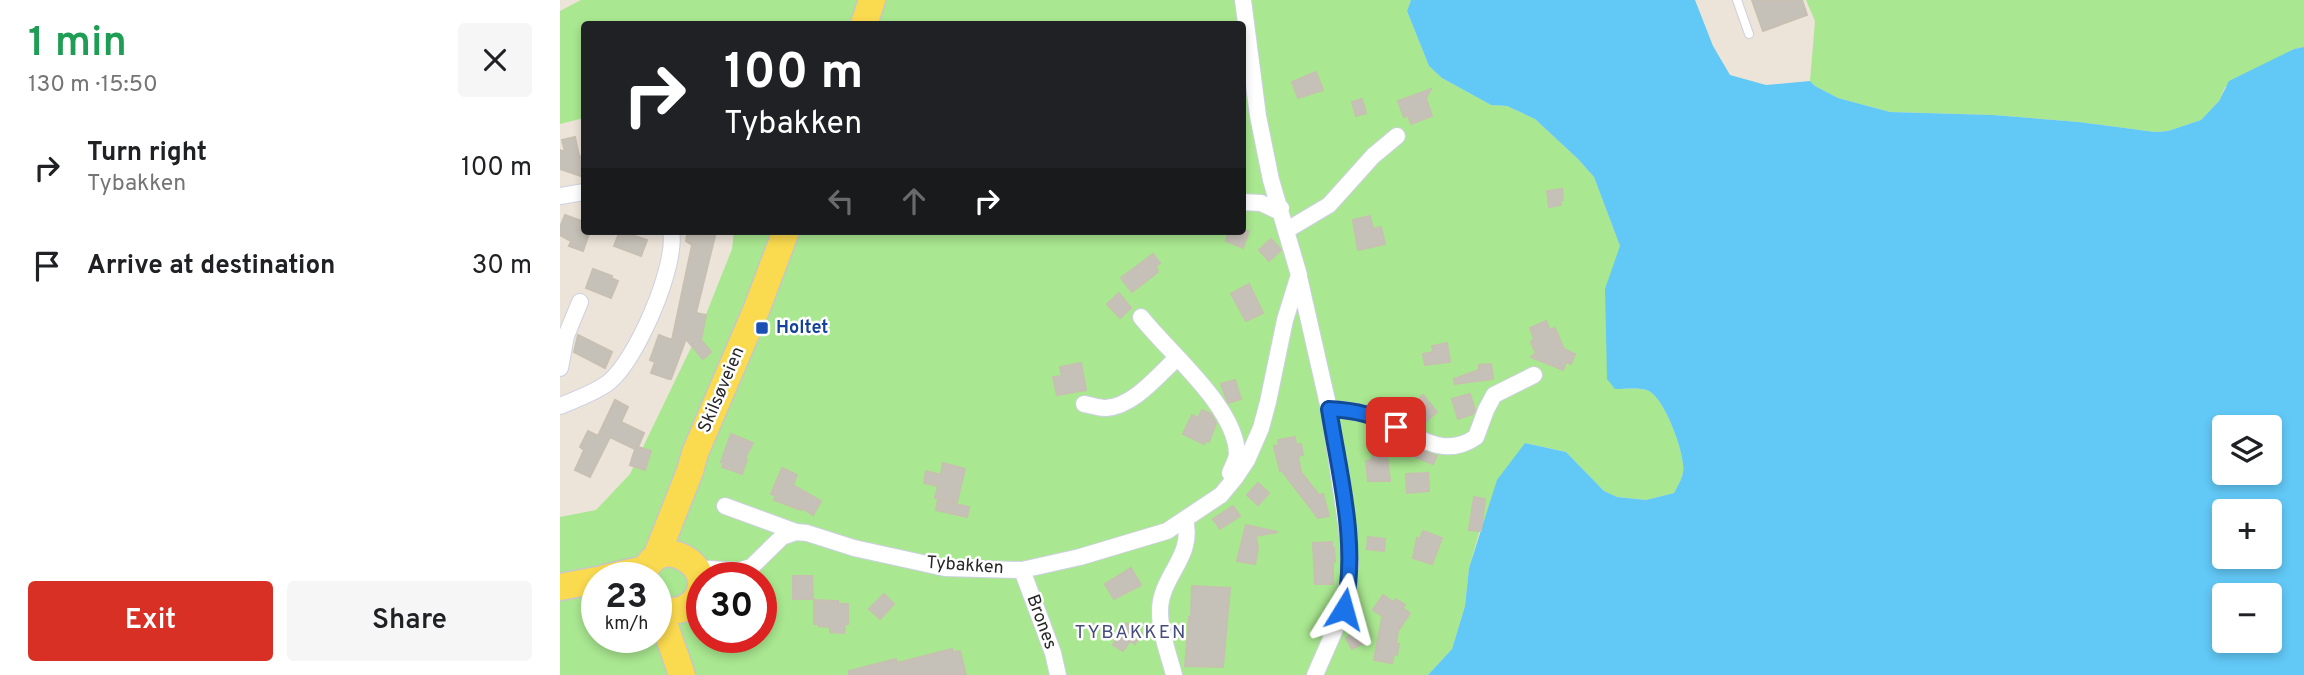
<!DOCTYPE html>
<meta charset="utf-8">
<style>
:root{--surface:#fff;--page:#f6f6f6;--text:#202124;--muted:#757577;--accent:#d93025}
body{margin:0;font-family:Overpass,sans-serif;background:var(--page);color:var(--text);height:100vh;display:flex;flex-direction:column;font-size:26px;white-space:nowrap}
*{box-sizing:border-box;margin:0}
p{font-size:23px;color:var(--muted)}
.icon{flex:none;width:38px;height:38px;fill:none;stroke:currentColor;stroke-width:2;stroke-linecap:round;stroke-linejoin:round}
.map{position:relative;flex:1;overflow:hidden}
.sheet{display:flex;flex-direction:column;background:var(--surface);width:560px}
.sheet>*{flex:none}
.top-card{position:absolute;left:21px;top:21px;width:665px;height:214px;border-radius:7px;box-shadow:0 4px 10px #0003;background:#202124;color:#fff;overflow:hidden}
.fabs{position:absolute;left:1652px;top:415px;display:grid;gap:14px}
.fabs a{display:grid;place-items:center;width:70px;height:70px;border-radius:7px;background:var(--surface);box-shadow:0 4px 10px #0003;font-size:35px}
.speed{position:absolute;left:21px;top:562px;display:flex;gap:14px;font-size:35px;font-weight:700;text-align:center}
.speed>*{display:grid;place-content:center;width:91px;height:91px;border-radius:50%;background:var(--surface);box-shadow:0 4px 10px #0003;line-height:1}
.speed small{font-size:18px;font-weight:400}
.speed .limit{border:10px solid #d22;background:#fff;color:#111}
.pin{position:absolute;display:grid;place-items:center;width:60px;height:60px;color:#fff;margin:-30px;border-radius:14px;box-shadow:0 4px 10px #0006}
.me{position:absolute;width:77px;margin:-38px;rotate:8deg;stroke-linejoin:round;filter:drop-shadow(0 0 5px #0008)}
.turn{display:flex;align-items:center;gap:24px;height:147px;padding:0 28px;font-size:32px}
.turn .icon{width:91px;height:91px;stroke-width:2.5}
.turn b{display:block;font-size:49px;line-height:60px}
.lanes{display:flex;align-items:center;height:66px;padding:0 28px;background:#0003;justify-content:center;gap:35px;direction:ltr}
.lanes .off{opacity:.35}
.round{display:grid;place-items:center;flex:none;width:74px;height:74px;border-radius:7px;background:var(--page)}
.headline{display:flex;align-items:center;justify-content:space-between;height:119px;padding:0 28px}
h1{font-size:42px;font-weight:600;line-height:52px;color:#1e9e55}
.primary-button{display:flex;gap:14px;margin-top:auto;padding:14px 28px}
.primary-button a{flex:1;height:80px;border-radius:7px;background:var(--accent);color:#fff;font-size:28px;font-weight:600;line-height:80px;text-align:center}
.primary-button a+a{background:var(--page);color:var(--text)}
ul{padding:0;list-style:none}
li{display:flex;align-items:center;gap:21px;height:98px;padding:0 28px}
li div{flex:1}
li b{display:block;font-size:26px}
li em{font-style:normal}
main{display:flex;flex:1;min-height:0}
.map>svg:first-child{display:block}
.green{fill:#a9e790;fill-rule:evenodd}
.water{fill:#62c8f6;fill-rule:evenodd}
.building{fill:#c6c1b8;stroke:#c7c0b2;stroke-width:2}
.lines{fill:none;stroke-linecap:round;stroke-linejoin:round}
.lane-casing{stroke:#cdd0e2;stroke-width:10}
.street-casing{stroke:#cdd0e2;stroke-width:18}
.primary-casing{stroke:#c7c7c7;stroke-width:29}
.lane{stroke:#fff;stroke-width:8}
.street{stroke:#fff;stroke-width:16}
.primary{stroke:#fada4f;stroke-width:26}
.route-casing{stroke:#114b97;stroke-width:18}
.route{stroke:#1a73e8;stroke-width:12}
.transit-dot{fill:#1a4fb4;stroke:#fff;stroke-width:2.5}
.labels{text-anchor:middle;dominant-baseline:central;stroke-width:5;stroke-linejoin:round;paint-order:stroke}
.transit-label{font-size:18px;font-weight:bold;fill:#164399;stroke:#fff;text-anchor:start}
.street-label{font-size:18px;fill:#282828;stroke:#fff}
.neighbourhood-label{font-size:19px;letter-spacing:2px;fill:#464c7b;stroke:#fff}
</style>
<main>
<section class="sheet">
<div class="headline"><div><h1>1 min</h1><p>130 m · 15:50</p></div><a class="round"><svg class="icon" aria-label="close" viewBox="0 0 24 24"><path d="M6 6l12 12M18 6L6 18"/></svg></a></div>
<ul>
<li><svg class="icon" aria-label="right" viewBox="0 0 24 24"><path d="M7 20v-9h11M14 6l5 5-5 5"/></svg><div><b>Turn right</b><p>Tybakken</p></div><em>100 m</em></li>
<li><svg class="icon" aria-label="arrive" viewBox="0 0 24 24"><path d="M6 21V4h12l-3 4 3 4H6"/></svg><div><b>Arrive at destination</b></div><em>30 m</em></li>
</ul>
<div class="primary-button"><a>Exit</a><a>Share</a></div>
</section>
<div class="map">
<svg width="1744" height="675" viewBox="0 0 1744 675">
<rect width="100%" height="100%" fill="#ece4d8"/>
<path class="green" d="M21 0H851L847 11 869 66 882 78 931 105 947 106 975 119 1018 159 1034 177 1060 246 1055 389C1066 389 1080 387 1089 391 1105 399 1126 456 1123 472 1122 479 1117 487 1114 493L1086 500 1057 497 1044 491 1006 452 965 443 919 533 909 568 905 606 892 649 868 675H0V517L36 510 70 474 141 327 172 249 174 231H682V24H24V118L0 124V11ZM37 578H96V637H37ZM142 578H201V637H142Z
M1246 0H1744V47L1734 49 1665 87 1659 101 1641 120 1608 131 1595 132 1519 122 1433 115 1330 112 1278 98 1255 86 1250 81 1255 21Z"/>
<path class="water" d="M851 0H1135L1153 46 1170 75 1206 85 1250 81 1255 86 1278 98 1330 112 1433 115 1519 122 1595 132 1608 131 1641 120 1659 101 1669 81 1734 49 1744 47V675H868L892 649 905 606 909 568 937 480 965 443 1006 452 1044 491 1057 497 1086 500 1114 493C1117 487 1122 479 1123 472 1126 456 1105 399 1089 391 1080 387 1066 389 1055 389L1047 379 1045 289 1060 246 1034 177 1018 159 975 119 947 106 931 105 882 78 869 66 847 11ZM1664 427H1710V472H1664ZM1664 511H1710V556H1664ZM1664 595H1710V640H1664Z"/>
<path class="building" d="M1192 0H1242L1247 15 1203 31Z
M756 72 763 90 738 98 732 82Z
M871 89 866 98 872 116 851 124 848 115 844 117 838 101Z
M802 99 806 113 796 116 792 102Z
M15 137 19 156 24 158V177L0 169V150L5 152 2 140Z
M1002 189 1003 200H1000L1001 205 989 207 987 191Z
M5 215 24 222V231H30L23 251 9 246 11 241 0 235V227Z
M810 216 813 229 821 227 825 244 798 250 793 220Z
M60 231 87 240 81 256 54 246Z
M128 231 155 236 136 313 146 315 141 340 151 352 143 359 126 339 111 379H109L91 373 95 362 90 360 99 335 112 340 132 245 126 241Z
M669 231H689L683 248 666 241Z
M711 239 721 250 709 261 699 250Z
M593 254 600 263 596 266 598 272 572 292 561 278Z
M33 269 52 276 51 278 58 281 51 298 26 288Z
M689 284 703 313 686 321 671 294Z
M559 293 571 308 560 318 547 304Z
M986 321 990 330 995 328 1004 349 1015 354 1011 364 1006 362 1003 370 971 357 976 353 971 342 974 339 970 328Z
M18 335 52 352 45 368 14 352Z
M887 343 890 362 865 365 863 354 873 352 872 346Z
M521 363 526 390 497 395 493 377 502 376 500 367Z
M931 364 933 379 895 384 894 379 919 370V365Z
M675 380 681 399 668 403 661 384Z
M910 394 915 410 913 414 898 419 892 399Z
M863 395 877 412 859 427 844 412Z
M55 400 68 407 61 422 84 433 78 447 91 451 85 470 70 465 75 449 50 437 30 477 15 470 24 450 20 447 28 431 38 436Z
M642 410 651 414 656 423 649 442 646 441 644 444 623 434 632 415 638 418Z
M171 434 193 443 185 458 187 459 182 474 162 467 164 463 161 462Z
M735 437 736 445 741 444 743 455 738 456 741 472 759 495 763 494 769 516 758 518 722 471H720L714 446 719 445 718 440Z
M826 449 830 481H808L806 461 812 460V450Z
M858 449 877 456 873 464 855 457Z
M383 463 405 469 397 502 375 498 378 486 364 483 366 471 381 475Z
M222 468 237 475 233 485 261 501 253 515 242 508 241 510 214 500 216 496 211 494Z
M868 473 869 491 847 493 846 474Z
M698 483 709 493 698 505 687 495Z
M914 497 925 499 921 531 909 530Z
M378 500 409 507 407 517 376 510Z
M673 506 680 516 660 529 653 519Z
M686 525 718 532 696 536 698 548 695 564 677 561Z
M863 531 882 538 872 564 853 558 857 538 860 539Z
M808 537 825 539 824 551 807 549Z
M772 542V549L774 548 775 562H773V584H755L753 543Z
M571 568 581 585 554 599 545 584Z
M233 576H252L253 599H233Z
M632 586 670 588 663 667 625 666 629 617H631Z
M324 594 334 604 320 619 309 609Z
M823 595 833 602 836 599 845 605 842 608 850 613 838 631 836 643 839 644 837 655 834 654 832 663 814 660 822 618 824 617 813 610Z
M254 600 278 601V604H288V624H285L284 633 270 632V627L259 626V624H254Z
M566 623 582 633 575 644 570 641 563 651 553 645Z
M799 631 806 642 792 649 786 638Z
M392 649 393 652 400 651 406 675H289V671L336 659 337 663Z"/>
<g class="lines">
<g class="lane-casing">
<path id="lane" d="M1177 0 1189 34"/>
</g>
<g class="street-casing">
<path id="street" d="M0 196 24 192
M682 202 701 203 716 210 721 208
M727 230 769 205 813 156 837 136
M739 277 769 409 787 529 790 565 784 609 755 675
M581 317C609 353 675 406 677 453 677 460 672 467 670 473L671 474
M0 368 6 336 20 302
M524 404C531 405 538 408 546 408 574 406 597 376 617 358
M0 406C16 399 35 393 49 382 76 361 118 264 111 231
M769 409C786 410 803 412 818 418 850 430 881 462 916 437L926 410 934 395 974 375
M165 506 236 532
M137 568 178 571 191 567
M462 570 493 653 498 675
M180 578 222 537 236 532 247 533 294 548 385 568 462 570 520 557 607 531 661 495 675 478 687 460 701 428 708 402 725 320 739 275 711 180 698 116 683 0
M614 675C609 655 600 633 600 612 599 577 635 557 625 520"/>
</g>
<g class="primary-casing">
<path id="primary" d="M304 24 312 0
M96 557 130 471 135 453 197 308 226 231
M45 578 85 569
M83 578C95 525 166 570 132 603 121 613 109 612 96 608
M0 587 37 580
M97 608 104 623 122 675"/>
</g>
<use href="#lane" class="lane"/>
<use href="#street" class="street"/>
<use href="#primary" class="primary"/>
</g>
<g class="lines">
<g class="route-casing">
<path id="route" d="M784 609C799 546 779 472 769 409 792 410 816 415 836 427"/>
</g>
<use href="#route" class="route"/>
</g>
<rect class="transit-dot" x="195" y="321" width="14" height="14" rx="3.5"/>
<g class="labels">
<g class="transit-label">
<text x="216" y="328">Holtet</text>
</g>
<g class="street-label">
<text transform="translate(162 390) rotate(-67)">Skilsøveien</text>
<text transform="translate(405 566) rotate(4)">Tybakken</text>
<text transform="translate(481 622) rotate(70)">Brones</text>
</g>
<g class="neighbourhood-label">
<text x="571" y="633">TYBAKKEN</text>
</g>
</g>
</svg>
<div class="fabs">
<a><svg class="icon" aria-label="layers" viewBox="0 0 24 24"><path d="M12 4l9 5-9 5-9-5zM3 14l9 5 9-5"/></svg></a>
<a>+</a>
<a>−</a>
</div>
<div class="speed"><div>23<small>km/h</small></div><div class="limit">30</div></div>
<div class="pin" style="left:836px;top:427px;background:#d93025"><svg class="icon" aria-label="arrive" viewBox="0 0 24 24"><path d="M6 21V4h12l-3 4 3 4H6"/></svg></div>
<svg class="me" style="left:784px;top:609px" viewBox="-20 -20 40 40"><path d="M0-17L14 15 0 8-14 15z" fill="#1a73e8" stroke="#fff" stroke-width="4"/></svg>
<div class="top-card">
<div class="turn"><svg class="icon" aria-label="right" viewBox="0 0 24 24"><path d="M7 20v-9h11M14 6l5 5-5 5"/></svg><div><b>100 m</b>Tybakken</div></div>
<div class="lanes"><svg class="icon off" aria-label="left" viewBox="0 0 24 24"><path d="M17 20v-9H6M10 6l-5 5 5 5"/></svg><svg class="icon off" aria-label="ahead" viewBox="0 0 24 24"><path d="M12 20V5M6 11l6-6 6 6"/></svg><svg class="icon" aria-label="right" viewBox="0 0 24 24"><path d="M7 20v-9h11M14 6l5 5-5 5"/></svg></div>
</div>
</div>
</main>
